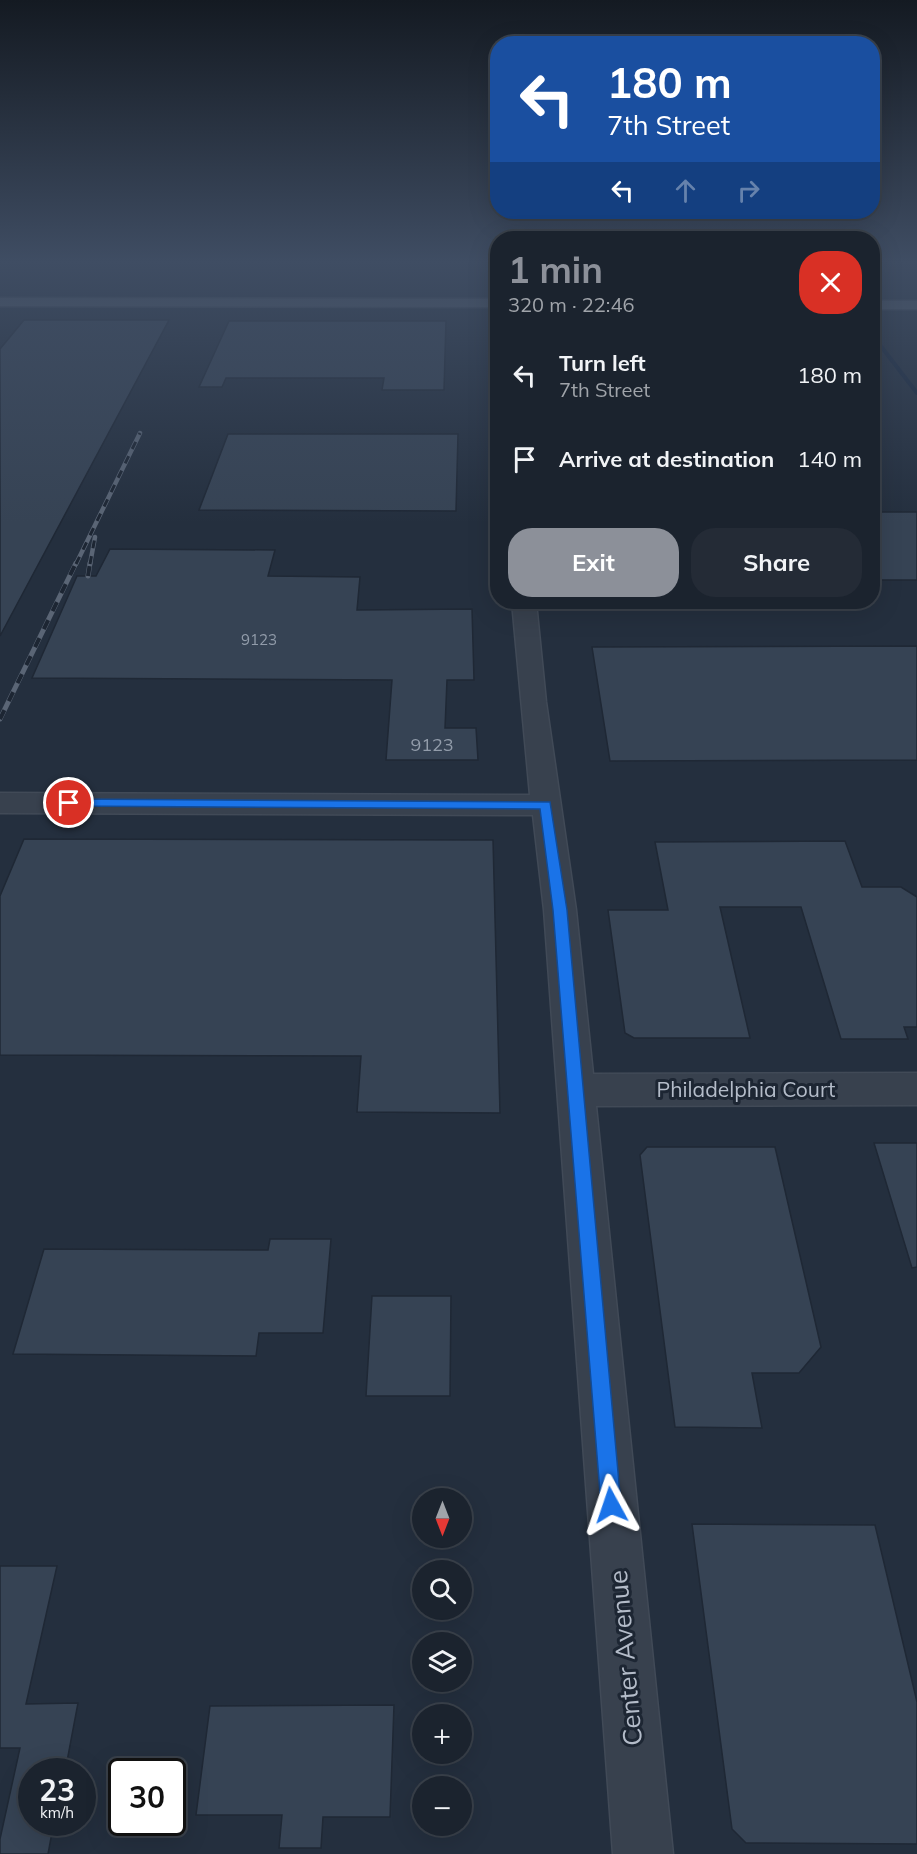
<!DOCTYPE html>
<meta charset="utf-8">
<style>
:root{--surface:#1b232e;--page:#242b36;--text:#f1f3f6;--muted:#a0a4aa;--line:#39404a;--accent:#8c9099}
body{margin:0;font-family:Mulish,sans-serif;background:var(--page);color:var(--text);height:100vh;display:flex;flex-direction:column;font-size:22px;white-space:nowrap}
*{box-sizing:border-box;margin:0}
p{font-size:20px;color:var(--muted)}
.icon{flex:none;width:33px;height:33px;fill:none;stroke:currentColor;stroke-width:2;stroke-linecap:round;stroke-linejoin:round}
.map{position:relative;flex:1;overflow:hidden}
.details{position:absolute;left:490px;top:231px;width:390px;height:378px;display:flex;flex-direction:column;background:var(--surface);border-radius:24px;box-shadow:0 6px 24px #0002,0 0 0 2px var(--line)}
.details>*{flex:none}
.banner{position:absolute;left:490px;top:36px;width:390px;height:183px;border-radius:24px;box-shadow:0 6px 24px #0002,0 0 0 2px var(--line);background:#1a4fa0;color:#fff;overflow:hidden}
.needle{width:39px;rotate:180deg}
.buttons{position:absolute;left:412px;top:1488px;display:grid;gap:12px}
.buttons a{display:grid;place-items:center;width:60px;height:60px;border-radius:50%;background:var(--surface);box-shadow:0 6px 24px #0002,0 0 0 2px var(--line);font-size:30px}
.speed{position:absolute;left:18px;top:1758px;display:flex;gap:12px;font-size:30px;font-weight:700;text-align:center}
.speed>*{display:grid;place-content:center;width:78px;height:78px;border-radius:50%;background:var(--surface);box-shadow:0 6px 24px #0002,0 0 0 2px var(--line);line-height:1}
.speed small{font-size:15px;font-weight:400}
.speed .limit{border:3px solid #111;border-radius:9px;background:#fff;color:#111}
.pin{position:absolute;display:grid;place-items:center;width:51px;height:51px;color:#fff;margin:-26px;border:3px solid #fff;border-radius:50%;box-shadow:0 2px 6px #0007}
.me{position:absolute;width:66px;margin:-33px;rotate:355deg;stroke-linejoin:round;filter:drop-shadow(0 0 4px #0008)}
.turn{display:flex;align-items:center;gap:21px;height:126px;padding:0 18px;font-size:27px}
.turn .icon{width:78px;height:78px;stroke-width:2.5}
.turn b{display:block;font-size:42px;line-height:51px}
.lanes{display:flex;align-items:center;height:57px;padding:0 18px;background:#0003;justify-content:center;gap:30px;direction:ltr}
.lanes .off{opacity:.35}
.round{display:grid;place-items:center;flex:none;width:63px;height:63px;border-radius:24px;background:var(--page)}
.overview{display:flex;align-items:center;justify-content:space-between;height:102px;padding:0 18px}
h1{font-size:36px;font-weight:700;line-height:45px;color:var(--accent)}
.cta{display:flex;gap:12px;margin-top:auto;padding:12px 18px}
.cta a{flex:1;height:69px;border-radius:24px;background:var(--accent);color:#fff;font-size:24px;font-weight:700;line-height:69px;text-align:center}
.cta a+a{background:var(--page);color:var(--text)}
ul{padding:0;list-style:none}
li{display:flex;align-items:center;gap:18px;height:84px;padding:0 18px}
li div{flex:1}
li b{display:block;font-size:22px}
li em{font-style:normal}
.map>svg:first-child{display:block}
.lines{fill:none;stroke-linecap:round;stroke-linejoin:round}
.stream{stroke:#17263c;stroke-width:4}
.building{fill:#364354;stroke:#1f2835;stroke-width:1.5}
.minor-casing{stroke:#414a57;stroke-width:3}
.major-casing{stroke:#414a57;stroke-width:3}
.minor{fill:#38414e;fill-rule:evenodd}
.major{fill:#56606e;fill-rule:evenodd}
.rail-far1-casing{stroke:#5a6575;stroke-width:4.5}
.rail-casing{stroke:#5a6575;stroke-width:5}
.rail-far1{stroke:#1d2633;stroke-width:3;stroke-dasharray:8;stroke-linecap:butt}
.rail{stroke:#1d2633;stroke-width:4;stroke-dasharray:10;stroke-linecap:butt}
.route{fill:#1a73e8;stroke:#114b97;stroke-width:1.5}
.labels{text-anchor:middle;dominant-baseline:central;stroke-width:6;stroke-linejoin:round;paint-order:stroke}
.far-number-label{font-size:15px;fill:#929caa}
.number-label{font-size:18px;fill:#929caa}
.street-label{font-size:21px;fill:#b4bcc9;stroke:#1d2633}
.near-street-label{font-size:26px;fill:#b4bcc9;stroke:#1d2633}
</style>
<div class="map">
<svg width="917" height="1854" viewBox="0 0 917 1854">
<rect width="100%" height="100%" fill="#242f3e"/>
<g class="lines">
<path class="stream" d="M873 336 917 393"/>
</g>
<path class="building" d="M24 320H169L0 636V349Z
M229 321H446L444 390H382L384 378H226L222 387H199Z
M228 434H458L456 511 199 510Z
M873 512H917V580H873Z
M110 549 275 550 268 576 360 577 357 610 472 609 474 680H447L445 728H476L478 760H386L392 680 32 678 77 576H96Z
M917 646V760L610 761 592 647Z
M24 839 493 840 500 1113 357 1112 361 1056 0 1055V896Z
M845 841 862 887H901L917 897V1027H904L908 1039H841L801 907H720L750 1038H634L625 1033 608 910H668L655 842Z
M874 1143H917V1267L912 1268Z
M647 1147H775L821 1347 799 1373H752L762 1428 675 1427 640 1155Z
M270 1239H331L323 1333H259L256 1356 13 1354 44 1249 268 1250Z
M372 1296H451L450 1396H366Z
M692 1524 875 1525 917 1702V1844L746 1843 732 1829Z
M0 1566H57L26 1704 78 1703 65 1772H32V1822H54L48 1854H0V1839L20 1748H0Z
M394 1705 390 1817H323L321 1848H279L282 1815H196L210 1706Z"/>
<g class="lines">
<g class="minor-casing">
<path id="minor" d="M512 602H536L546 702 576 910 593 1074 917 1073V1105L596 1106 673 1854H613L544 910 533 815 0 813V793L530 795Z"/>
</g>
<g class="major-casing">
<path id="major" d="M0 298 498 299V307L0 306Z
M873 301H917V309H873Z"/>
</g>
<use href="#minor" class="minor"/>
<use href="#major" class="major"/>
<g class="rail-far1-casing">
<path id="rail-far1" d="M76 564 140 433
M90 564 95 537"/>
</g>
<g class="rail-casing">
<path id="rail" d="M88 576 90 563
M0 719 76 563"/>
</g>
<use href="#rail-far1" class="rail-far1"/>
<use href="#rail" class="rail"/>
</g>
<linearGradient id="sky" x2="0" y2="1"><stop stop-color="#141a22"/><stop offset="0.5" stop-color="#3f4d63"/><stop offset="1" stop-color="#3f4d63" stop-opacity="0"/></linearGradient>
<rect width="917" height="523" fill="url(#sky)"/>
<path class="route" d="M69 799 550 802 567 910 621 1505 618 1513 611 1516 604 1513 601 1505 553 910 540 809 65 806V800Z"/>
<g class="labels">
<g class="far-number-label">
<text x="259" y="639">9123</text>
</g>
<g class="number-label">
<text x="432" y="744">9123</text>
</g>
<g class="street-label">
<text x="746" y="1089">Philadelphia Court</text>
</g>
<g class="near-street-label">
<text transform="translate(625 1658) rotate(-95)">Center Avenue</text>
</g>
</g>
</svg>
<div class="buttons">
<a><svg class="needle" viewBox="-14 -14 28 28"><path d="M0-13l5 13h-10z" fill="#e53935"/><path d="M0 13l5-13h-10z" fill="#a0a4aa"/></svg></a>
<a><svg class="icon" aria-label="search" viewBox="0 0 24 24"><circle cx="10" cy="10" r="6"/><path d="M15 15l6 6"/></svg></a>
<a><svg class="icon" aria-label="layers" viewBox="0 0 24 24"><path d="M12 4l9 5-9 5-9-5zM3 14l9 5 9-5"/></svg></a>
<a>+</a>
<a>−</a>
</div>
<div class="speed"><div>23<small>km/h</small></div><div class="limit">30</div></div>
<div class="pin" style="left:69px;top:803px;background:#d93025"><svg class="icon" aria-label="arrive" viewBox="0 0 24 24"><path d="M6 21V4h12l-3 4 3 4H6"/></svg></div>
<svg class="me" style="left:611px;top:1505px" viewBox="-20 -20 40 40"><path d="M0-17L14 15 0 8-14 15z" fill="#1a73e8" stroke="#fff" stroke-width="4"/></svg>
<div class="banner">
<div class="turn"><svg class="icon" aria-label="left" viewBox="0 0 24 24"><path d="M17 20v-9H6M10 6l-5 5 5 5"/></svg><div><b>180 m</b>7th Street</div></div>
<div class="lanes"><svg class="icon" aria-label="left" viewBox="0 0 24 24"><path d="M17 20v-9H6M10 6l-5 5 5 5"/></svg><svg class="icon off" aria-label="ahead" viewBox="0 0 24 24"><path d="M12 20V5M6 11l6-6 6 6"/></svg><svg class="icon off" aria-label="right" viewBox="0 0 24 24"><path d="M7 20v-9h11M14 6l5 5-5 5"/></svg></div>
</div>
<section class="details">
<div class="overview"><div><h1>1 min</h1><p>320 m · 22:46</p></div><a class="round" style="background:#d93025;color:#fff"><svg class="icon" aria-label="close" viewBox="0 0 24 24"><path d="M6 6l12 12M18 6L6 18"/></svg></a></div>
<ul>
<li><svg class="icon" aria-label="left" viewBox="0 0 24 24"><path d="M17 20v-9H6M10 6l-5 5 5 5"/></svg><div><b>Turn left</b><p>7th Street</p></div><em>180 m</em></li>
<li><svg class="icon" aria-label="arrive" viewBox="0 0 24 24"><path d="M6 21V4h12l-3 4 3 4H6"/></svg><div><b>Arrive at destination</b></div><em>140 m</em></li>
</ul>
<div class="cta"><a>Exit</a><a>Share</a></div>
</section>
</div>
